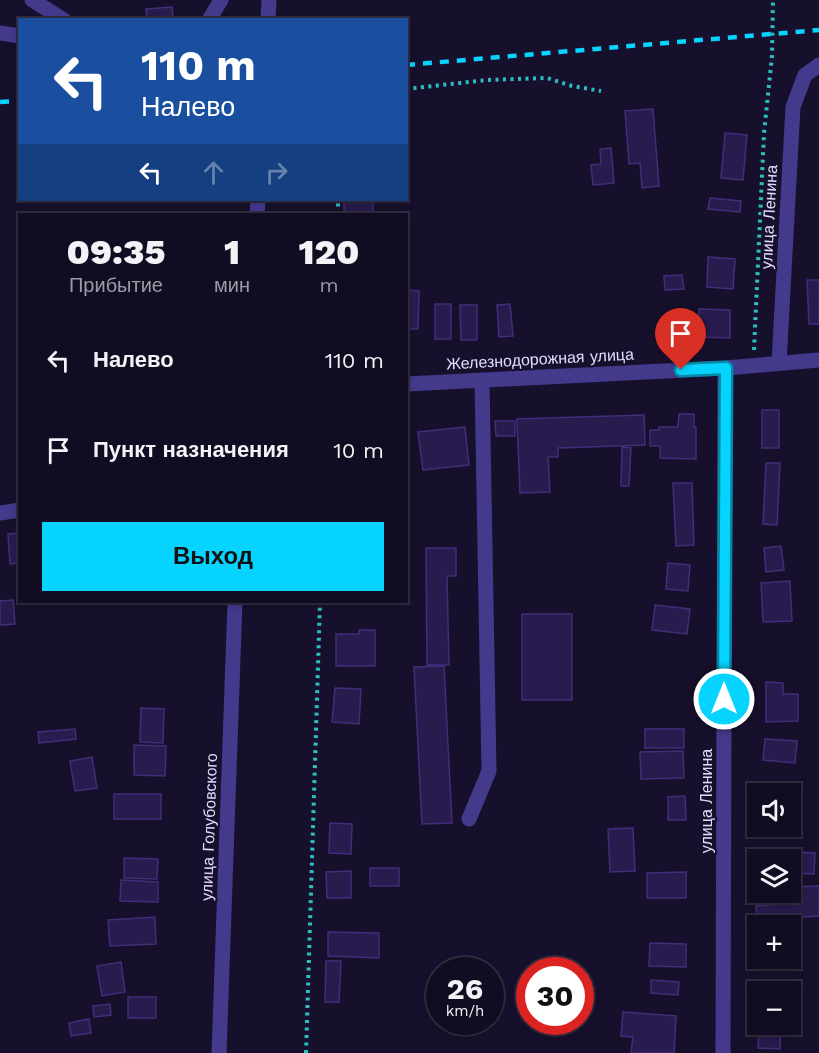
<!DOCTYPE html>
<html lang="ru">
<meta charset="utf-8">
<style>
:root{--surface:#110c21;--page:#1e1a2e;--text:#f1f3f6;--muted:#9c9ba5;--line:#302c3f;--accent:#07d3ff}
body{margin:0;font-family:"Work Sans",sans-serif;background:var(--page);color:var(--text);height:100vh;display:flex;flex-direction:column;font-size:22px;white-space:nowrap}
*{box-sizing:border-box;margin:0}
p{font-size:20px;color:var(--muted)}
.icon{flex:none;width:33px;height:33px;fill:none;stroke:currentColor;stroke-width:2;stroke-linecap:round;stroke-linejoin:round}
.map{position:relative;flex:1;overflow:hidden}
.side{position:absolute;left:18px;top:213px;width:390px;height:390px;display:flex;flex-direction:column;background:var(--surface);border-radius:0px;box-shadow:0 3px 9px #0003,0 0 0 2px var(--line)}
.side>*{flex:none}
.banner{position:absolute;left:18px;top:18px;width:390px;height:183px;border-radius:0px;box-shadow:0 3px 9px #0003,0 0 0 2px var(--line);background:#1a4fa0;color:#fff;overflow:hidden}
.buttons{position:absolute;left:747px;top:783px;display:grid;gap:12px}
.buttons a{display:grid;place-items:center;width:54px;height:54px;border-radius:0px;background:var(--surface);box-shadow:0 3px 9px #0003,0 0 0 2px var(--line);font-size:30px}
.speed{position:absolute;left:426px;top:957px;display:flex;gap:12px;font-size:30px;font-weight:700;text-align:center}
.speed>*{display:grid;place-content:center;width:78px;height:78px;border-radius:50%;background:var(--surface);box-shadow:0 3px 9px #0003,0 0 0 2px var(--line);line-height:1}
.speed small{font-size:15px;font-weight:400}
.speed .limit{border:9px solid #d22;background:#fff;color:#111}
.pin{position:absolute;display:grid;place-items:center;width:51px;height:51px;color:#fff;margin:-62px -26px;border-radius:50% 50% 50% 0;rotate:-45deg;box-shadow:0 0 6px #0007}
.pin .icon{rotate:45deg}
.me{position:absolute;width:66px;margin:-33px;rotate:0deg;stroke-linejoin:round;filter:drop-shadow(0 0 4px #0008)}
.turn{display:flex;align-items:center;gap:21px;height:126px;padding:0 24px;font-size:27px}
.turn .icon{width:78px;height:78px;stroke-width:2.5}
.turn b{display:block;font-size:42px;line-height:51px}
.lanes{display:flex;align-items:center;height:57px;padding:0 24px;background:#0003;justify-content:center;gap:30px;direction:ltr}
.lanes .off{opacity:.35}
.eta{display:flex;justify-content:space-evenly;align-items:center;height:102px;text-align:center}
.eta b{font-size:36px;font-weight:800;line-height:42px}
.button{display:flex;gap:12px;margin-top:auto;padding:12px 24px}
.button a{flex:1;height:69px;border-radius:0px;background:var(--accent);color:#111;font-size:24px;font-weight:800;line-height:69px;text-align:center}
ul{padding:0;list-style:none}
li{display:flex;align-items:center;gap:18px;height:90px;padding:0 24px}
li div{flex:1}
li b{display:block;font-size:22px}
li em{font-style:normal}
.map>svg:first-child{display:block}
.building{fill:#291b4d;stroke:#422d7a;stroke-width:1.5}
.lines{fill:none;stroke-linecap:round;stroke-linejoin:round}
.path{stroke:#2cbfc2;stroke-width:4;stroke-dasharray:3 4.5;stroke-linecap:butt}
.minor{stroke:#433a8c;stroke-width:15}
.rail{stroke:#07d3ff;stroke-width:4.5;stroke-dasharray:9 8;stroke-linecap:butt}
.route-casing{stroke:#0589a6;stroke-width:15}
.route{stroke:#07d3ff;stroke-width:10}
.labels{text-anchor:middle;dominant-baseline:central;stroke-width:4.5;stroke-linejoin:round;paint-order:stroke}
.street-label{font-size:16px;fill:#e2dbff;stroke:#17102c}
</style>
<div class="map">
<svg width="819" height="1053" viewBox="0 0 819 1053">
<rect width="100%" height="100%" fill="#17102c"/>
<path class="building" d="M172 7 173 20H147L146 9Z
M653 109 659 186 642 188 640 163 629 164 625 111Z
M725 133 747 135 743 180 721 178Z
M611 148 614 183 593 185 591 165 601 164 600 149Z
M710 198 741 201 740 212 708 209Z
M344 200H373V214H344Z
M708 257 735 259 733 289 707 287Z
M682 275 684 289 665 290 664 276Z
M807 280H819V324H809Z
M406 290 419 291 418 329H406Z
M435 304H451V339H435Z
M510 304 513 336 499 337 497 305Z
M460 305H477V340H461Z
M699 309 730 310V338L698 337Z
M762 410H779V448H762Z
M679 414H694V427H696V459L660 458V446H650V430H659V427H678Z
M644 415 645 445 558 448V457H548L550 492 520 493 517 419Z
M495 421H515V436H496Z
M465 427 469 465 423 470 418 432Z
M622 447 631 448 629 486H621Z
M766 463H780L777 525 763 524Z
M673 483H692L694 545 676 546Z
M20 533V563L10 564 8 534Z
M781 546 784 570 766 572 764 548Z
M426 548H456V576H447L449 665H427Z
M668 563 690 565 688 591 666 589Z
M790 581 792 621 763 622 761 583Z
M13 600 15 624 0 625V601Z
M655 605 690 609 687 634 652 630Z
M522 614H572V700H522Z
M359 630H375V666H336V634H359Z
M444 666 452 823 422 824 414 667Z
M766 682 783 683V694H798V721L766 722Z
M335 688 361 689 359 724 332 722Z
M141 708 164 709 163 743 140 742Z
M75 729 76 739 39 743 38 732Z
M645 729H684V748H645Z
M765 739 797 741 795 763 763 760Z
M134 745 166 746 165 776 134 775Z
M683 751 684 778 641 779 640 752Z
M92 757 97 788 75 791 70 761Z
M114 794H161V819H114Z
M685 796 686 820H668V797Z
M330 823 352 824 351 854 329 853Z
M762 826H787V830L762 829Z
M633 828 635 871 610 872 608 829Z
M777 851 815 853 814 874 790 873V860H776Z
M124 858 158 859 157 879 124 878Z
M370 868H399V886H370Z
M351 871V898H327L326 872Z
M686 872V898H647V873Z
M121 880 158 882V902L120 901Z
M819 886V916L757 920 756 906 776 904 775 892H790V887Z
M155 917 156 944 110 946 108 920Z
M328 932 379 933V958L328 956Z
M650 943 686 944V967L649 966Z
M326 961H341L339 1002H325Z
M121 962 125 992 102 996 97 966Z
M651 980 679 982 678 995 651 993Z
M128 997H156V1018H128Z
M110 1004 111 1015 94 1017 93 1006Z
M623 1012 676 1016 674 1053H631L633 1037 621 1036Z
M89 1019 91 1033 71 1036 69 1023Z
M759 1024H781L780 1049 758 1048Z"/>
<g class="lines">
<path class="path" d="M406 89 487 80 547 78 572 86 601 91
M338 214V200
M754 350 764 133 772 56 773 0
M306 1053 320 602"/>
<path class="minor" d="M32 0 64 20
M209 20 221 0
M268 20 269 0
M0 33 20 36
M257 214 258 200
M779 363 793 107 805 75 819 65
M406 384 725 368 819 360
M0 513 20 510
M469 819 489 771 482 380
M219 1053 235 602
M723 1053 725 368"/>
<path class="rail" d="M406 65 819 30
M0 102 20 101"/>
</g>
<g class="lines">
<g class="route-casing">
<path id="route" d="M681 370 726 368 724 699"/>
</g>
<use href="#route" class="route"/>
</g>
<g class="labels">
<g class="street-label">
<text transform="translate(769 217) rotate(-87)">улица Ленина</text>
<text transform="translate(540 359) rotate(-3)">Железнодорожная улица</text>
<text transform="translate(706 801) rotate(-90)">улица Ленина</text>
<text transform="translate(209 827) rotate(-88)">улица Голубовского</text>
</g>
</g>
</svg>
<div class="buttons">
<a><svg class="icon" aria-label="sound" viewBox="0 0 24 24"><path d="M4 9h4l5-4v14l-5-4H4zM17 9q2 3 0 6"/></svg></a>
<a><svg class="icon" aria-label="layers" viewBox="0 0 24 24"><path d="M12 4l9 5-9 5-9-5zM3 14l9 5 9-5"/></svg></a>
<a>+</a>
<a>−</a>
</div>
<div class="speed"><div>26<small>km/h</small></div><div class="limit">30</div></div>
<div class="pin" style="left:681px;top:370px;background:#d93025"><svg class="icon" aria-label="arrive" viewBox="0 0 24 24"><path d="M6 21V4h12l-3 4 3 4H6"/></svg></div>
<svg class="me" style="left:724px;top:699px" viewBox="-20 -20 40 40"><circle r="17" fill="#07d3ff" stroke="#fff" stroke-width="3"/><path d="M0-11L8 9 0 5-8 9z" fill="#fff"/></svg>
<div class="banner">
<div class="turn"><svg class="icon" aria-label="left" viewBox="0 0 24 24"><path d="M17 20v-9H6M10 6l-5 5 5 5"/></svg><div><b>110 m</b>Налево</div></div>
<div class="lanes"><svg class="icon" aria-label="left" viewBox="0 0 24 24"><path d="M17 20v-9H6M10 6l-5 5 5 5"/></svg><svg class="icon off" aria-label="ahead" viewBox="0 0 24 24"><path d="M12 20V5M6 11l6-6 6 6"/></svg><svg class="icon off" aria-label="right" viewBox="0 0 24 24"><path d="M7 20v-9h11M14 6l5 5-5 5"/></svg></div>
</div>
<section class="side">
<div class="eta">
<div><b>09:35</b><p>Прибытие</p></div>
<div><b>1</b><p>мин</p></div>
<div><b>120</b><p>m</p></div>
</div>
<ul>
<li><svg class="icon" aria-label="left" viewBox="0 0 24 24"><path d="M17 20v-9H6M10 6l-5 5 5 5"/></svg><div><b>Налево</b></div><em>110 m</em></li>
<li><svg class="icon" aria-label="arrive" viewBox="0 0 24 24"><path d="M6 21V4h12l-3 4 3 4H6"/></svg><div><b>Пункт назначения</b></div><em>10 m</em></li>
</ul>
<div class="button"><a>Выход</a></div>
</section>
</div>
